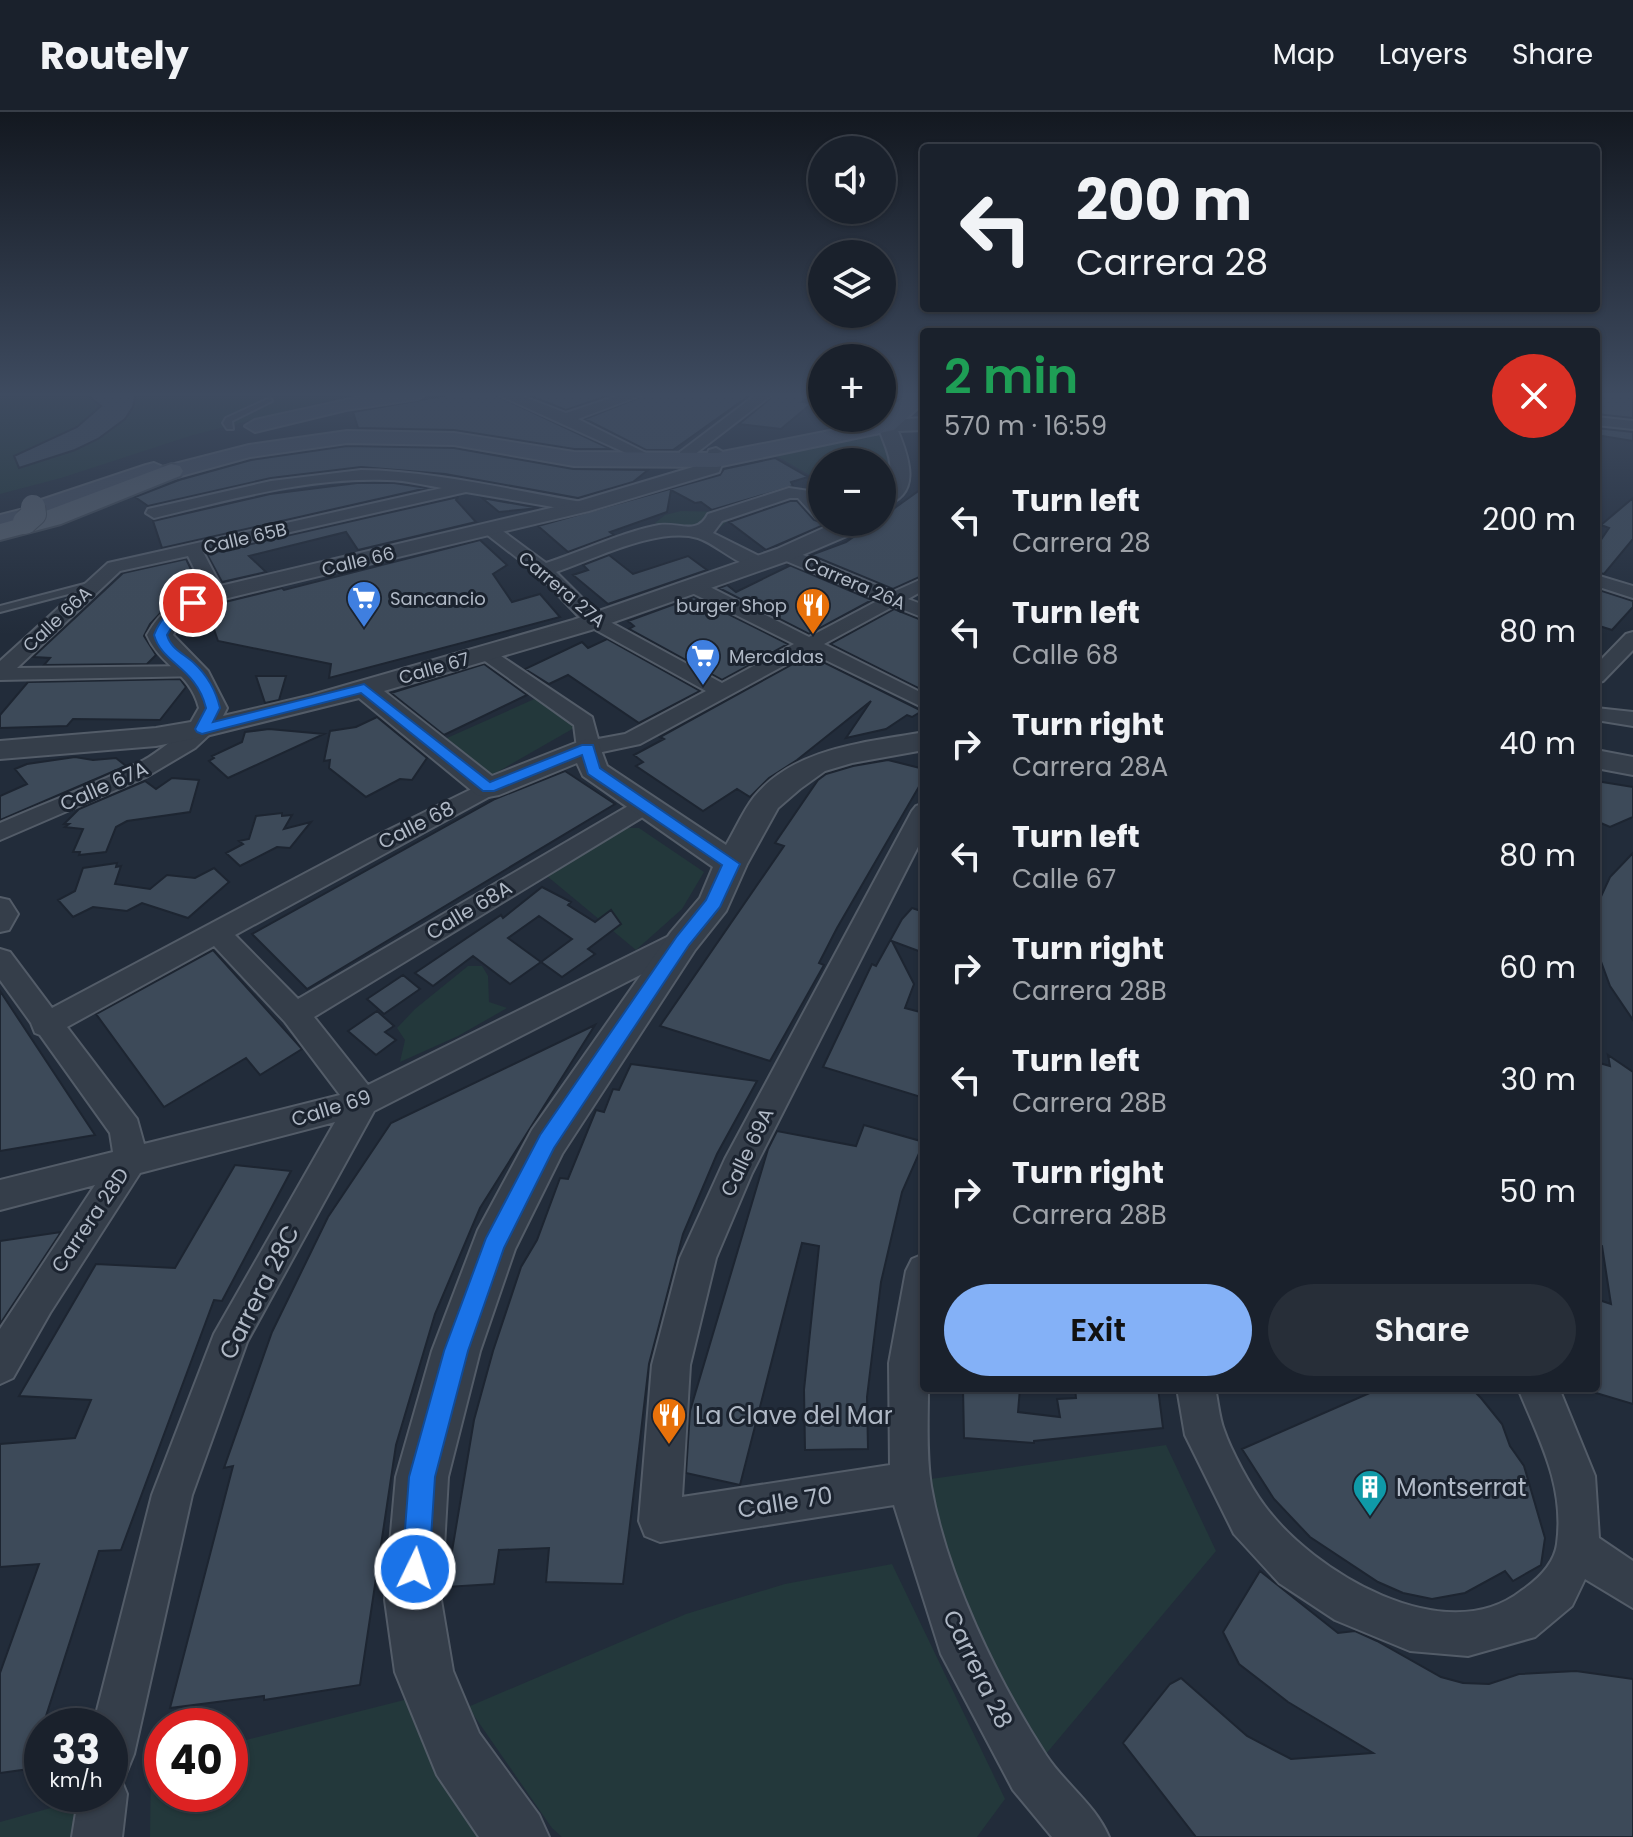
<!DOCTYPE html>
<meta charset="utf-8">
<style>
:root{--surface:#1a212c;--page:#272e38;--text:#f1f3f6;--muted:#9fa3a9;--line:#383e48;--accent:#84b1f7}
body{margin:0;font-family:Poppins,sans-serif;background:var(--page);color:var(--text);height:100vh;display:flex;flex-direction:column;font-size:30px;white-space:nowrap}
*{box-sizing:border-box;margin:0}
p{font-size:26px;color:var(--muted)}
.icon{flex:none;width:44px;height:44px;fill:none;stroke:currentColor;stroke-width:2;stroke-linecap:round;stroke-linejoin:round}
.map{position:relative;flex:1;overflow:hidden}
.drawer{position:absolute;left:920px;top:216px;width:680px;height:1064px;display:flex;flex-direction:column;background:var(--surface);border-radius:8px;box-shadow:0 2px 6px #0004,0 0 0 2px var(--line)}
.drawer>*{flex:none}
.hud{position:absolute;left:920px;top:32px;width:680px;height:168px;border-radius:8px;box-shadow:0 2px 6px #0004,0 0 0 2px var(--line);background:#1a212c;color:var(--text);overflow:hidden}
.fabs{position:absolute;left:808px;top:24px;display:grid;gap:16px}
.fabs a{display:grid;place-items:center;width:88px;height:88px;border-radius:50%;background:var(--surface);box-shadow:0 2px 6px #0004,0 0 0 2px var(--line);font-size:40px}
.speed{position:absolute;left:24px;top:1596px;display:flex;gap:16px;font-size:40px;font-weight:700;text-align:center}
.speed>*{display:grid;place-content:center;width:104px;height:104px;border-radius:50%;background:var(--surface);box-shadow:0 2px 6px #0004,0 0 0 2px var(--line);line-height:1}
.speed small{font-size:20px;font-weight:400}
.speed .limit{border:12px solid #d22;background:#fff;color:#111}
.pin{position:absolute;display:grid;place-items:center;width:68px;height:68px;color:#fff;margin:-34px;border:4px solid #fff;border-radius:50%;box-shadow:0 2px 8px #0007}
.me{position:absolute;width:88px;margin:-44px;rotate:4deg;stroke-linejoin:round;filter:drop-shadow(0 0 6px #0008)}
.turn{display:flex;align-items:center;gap:28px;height:168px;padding:0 24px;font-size:36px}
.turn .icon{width:104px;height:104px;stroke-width:2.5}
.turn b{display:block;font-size:56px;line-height:68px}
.round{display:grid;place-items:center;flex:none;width:84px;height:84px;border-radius:42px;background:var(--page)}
.summary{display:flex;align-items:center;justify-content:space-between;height:136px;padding:0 24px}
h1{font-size:48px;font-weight:600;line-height:60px;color:#1e9e55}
.button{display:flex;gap:16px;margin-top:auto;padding:16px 24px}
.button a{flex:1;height:92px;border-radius:48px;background:var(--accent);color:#111;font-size:32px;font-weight:600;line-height:92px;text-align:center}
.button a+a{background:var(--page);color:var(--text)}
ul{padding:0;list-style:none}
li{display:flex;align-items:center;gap:24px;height:112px;padding:0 24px}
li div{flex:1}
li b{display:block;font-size:30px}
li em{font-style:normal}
header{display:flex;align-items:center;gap:48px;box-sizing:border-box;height:112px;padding:0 40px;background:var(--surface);border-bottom:2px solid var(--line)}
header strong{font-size:38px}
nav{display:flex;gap:44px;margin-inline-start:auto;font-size:28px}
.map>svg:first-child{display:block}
.green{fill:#23383b}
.building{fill:#3d4a59;stroke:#1d2531;stroke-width:2;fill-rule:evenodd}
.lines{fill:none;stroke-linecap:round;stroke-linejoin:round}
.service-casing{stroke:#535c68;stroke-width:4}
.minor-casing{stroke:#535c68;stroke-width:4}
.tertiary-casing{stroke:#535c68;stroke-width:4}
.secondary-casing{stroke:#535c68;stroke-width:4}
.primary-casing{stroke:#3e4753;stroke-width:4}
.service{fill:#353e4a;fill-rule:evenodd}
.minor{fill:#353e4a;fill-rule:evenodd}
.tertiary{fill:#353e4a;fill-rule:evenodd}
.secondary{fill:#434d5d;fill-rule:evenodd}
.primary{fill:#535d6a;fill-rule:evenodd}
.primary-bridge-casing{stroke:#3e4753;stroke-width:26;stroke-linecap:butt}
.primary-bridge{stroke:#535d6a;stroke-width:24}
.route{fill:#1a73e8;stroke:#114b97;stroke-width:2}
.labels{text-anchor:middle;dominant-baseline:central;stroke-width:6;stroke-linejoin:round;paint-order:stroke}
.far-street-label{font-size:18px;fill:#b0b9c6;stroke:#1b232f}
.far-poi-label{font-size:18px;fill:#b0b9c6;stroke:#1b232f;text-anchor:start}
.street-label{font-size:20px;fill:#b0b9c6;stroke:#1b232f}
.near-street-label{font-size:24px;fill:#b0b9c6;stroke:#1b232f}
.near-poi-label{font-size:24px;fill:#b0b9c6;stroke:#1b232f;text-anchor:start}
</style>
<header>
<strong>Routely</strong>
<nav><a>Map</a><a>Layers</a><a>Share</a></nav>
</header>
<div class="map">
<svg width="1633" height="1725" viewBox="0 0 1633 1725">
<rect width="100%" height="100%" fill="#222c3a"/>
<path class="green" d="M0 281H358L193 323 61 366 0 382Z
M887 314 896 350 882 384V350H822V370L766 338Z
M681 399 726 400 729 408 712 422 672 418 655 411 665 403Z
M539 585 581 612 485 667 429 634Z
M624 716H639L704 760 682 797 636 838 547 764Z
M468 854H482L488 864 489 890 507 896 458 924 400 950 405 928 397 916 415 897Z
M1166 1333 1216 1439 1030 1661 910 1370Z
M892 1452 1005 1687 977 1725H562L552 1716 468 1595 686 1502 785 1472Z
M420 1584 502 1725H150L151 1652 162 1649V1682H230V1632Z
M76 1689 74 1725H0V1710Z"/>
<path class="building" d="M85 281H136L133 295 125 307 98 327 75 338 19 356 14 344 77 315 101 294Z
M460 281H491L611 337H574L454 318 358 316 353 300Z
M523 281H616L566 298Z
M650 281H753L673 338H646L585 307Z
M777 281H812L802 290 812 291 781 317 739 312Z
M1596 281H1633V306L1596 302Z
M1596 316 1633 320V329L1596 323Z
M347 334 454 336 573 357 648 358 633 370 578 386 445 362 361 355 271 366 148 394 135 385 179 368 251 348Z
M775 346 808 365 791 370 793 374 712 398 701 390 695 391 671 378 667 400 610 420 614 423 568 440 538 414 720 363 724 357Z
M357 371H394L427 376 162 436 153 409 270 382Z
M924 375V463L893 477 811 443 846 430 875 410H882V405Z
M458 385 456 388 476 410 358 438 346 420 249 444 266 460 222 470 207 442Z
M482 386 539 396 499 400Z
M1633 386V427L1604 462 1596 460V435L1609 416 1601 413Z
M790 389H797L814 408 826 412 766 438 729 410Z
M480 428 507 453 493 462 512 490 540 482 560 505 329 566 331 552 218 529 207 497 225 490 282 476 284 478Z
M609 443 633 462 688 444 707 458 608 492 573 463 588 458 583 453Z
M186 447 198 472 166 495 150 512 144 524 156 543 147 552 44 553 50 546 33 545 123 461Z
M786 452H787L872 488 809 522 719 476 727 473 736 480 789 454Z
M1596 477 1633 489V495L1612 518 1596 513Z
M694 485 788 532 722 568 629 517 634 514 628 509Z
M894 497 924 509V579L830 532Z
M607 527 700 579 639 611 568 563 549 572 525 557 582 530 588 536Z
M809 543 922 599 912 605 907 603 886 617 846 626 871 589 797 648 769 666 750 685 737 677 703 699 636 654 643 650 634 643 664 627 660 625Z
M484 552 527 583 444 623 391 581Z
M256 564H286L279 588 265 591Z
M180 567 186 575 160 608 73 607 67 614 0 616V603L28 570Z
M377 605 427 646 412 668 400 667 366 685 329 656 330 648 324 649 330 619 356 615Z
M269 617 324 622 228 666 209 649 214 646 212 644 242 630 245 620Z
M75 645 93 648 116 646 126 654 0 708V684L27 672 15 657 27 652Z
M888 648 924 657V666L837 816 819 851 824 853 770 949 660 914 784 734 775 731 818 668 826 662 853 654Z
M565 659 615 692 307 877 252 822 495 687Z
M172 666 199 668 190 700 127 709 116 715 106 740 79 743 80 740H73L83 717 65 715 69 712H64L79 697 145 669 156 677Z
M1596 669 1633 675V705L1610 715 1596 709Z
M282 701V704L292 703 284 717 311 710 290 736 277 735 240 754 226 741 243 732 239 729 249 727 256 704Z
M1633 741V908L1610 874 1596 836 1597 793 1610 765Z
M117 751 116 755 121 754 115 772 150 777 167 763 195 766 214 756 229 770 188 806 142 791 127 799 93 795 73 805 58 788 75 779 83 756Z
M542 775 571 790 568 793 595 810 611 798 621 812 588 837 595 842 562 865 541 850 510 872 473 844 433 874 415 861 501 803 503 806ZM539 804 572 827 541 850 508 826Z
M912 796 924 800V841L892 829 914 872 905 896 924 901V986L823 955 872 852 876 854 902 807Z
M213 838 302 937 260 963 246 946 164 995 96 902Z
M403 863 420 877 384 902 367 887Z
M0 879 95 1023 0 1039Z
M377 899 394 914 385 920 396 928 376 943 348 919Z
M595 913 480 1096 435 1202 396 1333 360 1573 264 1588V1584L170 1596 233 1354 224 1356 272 1220 328 1105 391 1011Z
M1608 943 1633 960V1292L1596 1281V1187L1611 1192 1602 1134 1596 1132V950L1610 954Z
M631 952 757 969 717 1042 683 1122 649 1252 623 1472 546 1470 549 1436 499 1438 494 1472 446 1475 474 1308 493 1239 521 1155 537 1128 560 1066 568 1067 596 998 604 1000 613 977 619 978Z
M864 1013 924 1030 902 1080 881 1170 867 1285 868 1337 805 1338 804 1278 819 1134 802 1131 740 1373 686 1361 690 1299 768 1037 777 1019 856 1034Z
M235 1053 291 1059 222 1189 214 1188 121 1438 99 1439 29 1657 0 1661V1561L39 1452 0 1455V1332L75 1326 91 1288 19 1284 96 1152 175 1156Z
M61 1120 0 1212V1129Z
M963 1276H1020L1018 1300 1060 1305 1057 1287 1076 1286 1075 1276H1158L1163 1316 1034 1329V1331L964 1326Z
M1381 1276H1471L1481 1286 1502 1312 1510 1334 1524 1354 1545 1426 1541 1453 1513 1469 1505 1459 1465 1481 1432 1487 1403 1481 1378 1470 1310 1425 1274 1387 1242 1337Z
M1260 1459 1338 1521 1355 1519 1377 1529 1441 1565 1463 1571 1489 1572 1519 1562 1576 1559 1633 1567V1725H1196L1123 1631 1170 1572 1181 1566 1247 1624 1291 1647 1373 1641 1288 1590 1239 1552 1223 1520Z"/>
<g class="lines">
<g class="service-casing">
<path id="service" d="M270 286 272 289 232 309 233 317H227L223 311 226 306Z
M96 469 101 472 99 474 0 500V494Z"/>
</g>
<g class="minor-casing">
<path id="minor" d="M494 281H514L566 301 626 281H647L578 307 650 343 647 346H637Z
M758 281H774L690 346H680V340Z
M1596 305 1633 309V317L1596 313Z
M361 358C435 359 509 378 582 390L590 395 582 400 466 380 203 440 225 482 216 488 207 482 188 444 120 459 17 556 195 554 205 560 202 564 0 568V549L108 451 442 376C424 373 405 368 387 368 307 365 230 388 154 406L146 401 148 397 271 369Z
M789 376 809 379 822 392V407L816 406 798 386H790L722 409 713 421 765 447 768 451 765 455C743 460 719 433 698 426 659 414 594 447 556 460L601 505 722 571 794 532 686 478 684 474 686 470H700L809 525 879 488 779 446 776 442 779 438H791L893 480 924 466V478L908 487 924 493V506L894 494 824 532 924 582V596L809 540 640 632 588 643 577 636 574 613 475 542 485 536 492 538 592 605 598 627 625 622 706 579 587 513 538 462 481 418 484 414H496L546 451C578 441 628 418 659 413 679 410 697 424 708 402Z
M1596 463 1633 474V486L1596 474Z
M1633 520V538L1603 569 1596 571V553L1626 522Z
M1596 596 1633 600V614L1596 608Z
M202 610 213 617 210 622 195 636 146 665 0 728V711C48 690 98 672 144 648 161 639 188 614 202 610Z
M488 669 496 671 500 676 496 681 235 823 298 887 635 690H651L655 695 651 700 314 905 368 973 673 822 683 819 693 822 697 829 693 836 374 999 247 1230 192 1383 134 1642 127 1659 116 1663 120 1665 127 1682 122 1725H72L79 1682H110V1614H93L152 1383 214 1222 335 1010 140 1061 50 1201 13 1266 0 1272V1217L95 1073 0 1098V1068L113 1040 110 1021 40 923 35 921 31 911 0 868V837L10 840 52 896 368 728ZM214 834 285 910 340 983 144 1032 137 1007 67 915Z
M924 691V723L752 1061 716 1146 690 1253 682 1385 890 1353 889 1251 906 1159 912 1147 924 1142V1276H928C928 1308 926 1343 931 1374 946 1462 997 1568 1046 1643 1065 1672 1095 1692 1109 1725H1052L1013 1678 941 1542 894 1393 660 1430 645 1424 639 1409 652 1253 680 1146 725 1047 912 699 916 694Z
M0 786 9 788 18 802 9 818 0 820Z
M1177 1276H1215C1218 1289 1219 1305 1224 1318 1231 1339 1251 1375 1264 1393 1312 1459 1444 1539 1521 1479 1537 1468 1554 1453 1557 1432 1565 1373 1539 1328 1518 1276H1559L1595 1364 1599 1426 1633 1449V1496L1585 1467 1572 1494 1535 1525 1468 1544 1410 1539 1335 1508 1279 1471 1234 1422 1185 1323Z"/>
</g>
<g class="tertiary-casing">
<path id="tertiary" d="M924 306V318L898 319C909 346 923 384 882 394V377C900 358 885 335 878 314L887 308Z
M716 336 726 342 719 360 589 399 224 487C204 495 183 502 173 523L208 559 227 596 223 604 312 583 573 508 777 437 837 410H862L847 424 793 447 591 518 384 579 492 664 578 630 588 627 598 630 607 654 726 733C735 718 743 699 754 685 795 635 865 631 924 620V638L852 651 825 659 800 677 778 696 747 752 726 799 695 838 562 1042 515 1137 480 1239 448 1365 441 1488 453 1559 479 1621 539 1703 549 1725H479L437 1663 395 1560 385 1488 396 1365 432 1239 478 1118 532 1018 671 820 700 786 713 755 583 664 577 651 499 683 488 685 477 683 359 586 202 625 156 634 0 647V629L156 616 191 610 199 596C190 560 160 554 147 523 162 495 186 482 216 475L576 390 703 352 709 338Z
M1596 638 1633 645V663L1596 656Z"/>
</g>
<g class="secondary-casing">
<path id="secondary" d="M378 281H428L418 287 346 298 255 320 245 314 255 308Z
M910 281H924V290L894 318 717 355 574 354 454 333 347 331 250 345 130 378 123 376 76 392 74 399 0 417V403L28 396 32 391 146 353 154 351 163 355 249 333 347 319 454 321 574 340 717 341 880 309Z"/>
</g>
<g class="primary-casing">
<path id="primary" d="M171 352 180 354 183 359 180 364 61 412 0 428V412L43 400Z"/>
</g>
<use href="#service" class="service"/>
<use href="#minor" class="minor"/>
<use href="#tertiary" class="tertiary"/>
<use href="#secondary" class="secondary"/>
<use href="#primary" class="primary"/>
<g class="primary-bridge-casing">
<path id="primary-bridge" d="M25 410 34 402 33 395"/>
</g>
<use href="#primary-bridge" class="primary-bridge"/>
</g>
<linearGradient id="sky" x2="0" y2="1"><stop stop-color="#131820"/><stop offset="0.54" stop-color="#3e4b60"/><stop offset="1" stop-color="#3e4b60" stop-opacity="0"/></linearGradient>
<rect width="1633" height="523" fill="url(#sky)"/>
<path class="route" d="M193 487 199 491 198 493 179 504 167 523C171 537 183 541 194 551 207 563 216 579 220 596L213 610 364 572 490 670 582 633H593L600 656 740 752 720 795 689 833 554 1036 504 1136 468 1239 435 1365 429 1457 425 1467 415 1471 406 1467 402 1457 409 1365 444 1239 486 1126 540 1023 677 824 706 788 722 753 588 662 582 643 494 679H483L361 581 202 622 197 620 195 617 206 596C196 555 162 552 154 523 161 504 174 493 193 487Z"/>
<defs>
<g id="supermarket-pin" transform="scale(1.8)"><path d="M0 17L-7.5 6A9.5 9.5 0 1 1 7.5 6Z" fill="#3f7fe0" stroke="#1b232f"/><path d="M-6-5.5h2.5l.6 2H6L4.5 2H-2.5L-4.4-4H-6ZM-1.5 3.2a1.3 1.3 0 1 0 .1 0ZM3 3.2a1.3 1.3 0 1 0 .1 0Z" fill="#fff"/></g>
<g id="restaurant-pin" transform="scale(1.8)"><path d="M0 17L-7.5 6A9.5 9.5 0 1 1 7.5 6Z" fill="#e8710a" stroke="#1b232f"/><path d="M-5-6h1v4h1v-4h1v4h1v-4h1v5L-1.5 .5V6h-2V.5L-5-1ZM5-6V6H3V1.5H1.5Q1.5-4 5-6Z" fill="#fff"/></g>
<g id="building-pin" transform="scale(1.8)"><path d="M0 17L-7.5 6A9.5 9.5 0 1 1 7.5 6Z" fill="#0f9aa8" stroke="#1b232f"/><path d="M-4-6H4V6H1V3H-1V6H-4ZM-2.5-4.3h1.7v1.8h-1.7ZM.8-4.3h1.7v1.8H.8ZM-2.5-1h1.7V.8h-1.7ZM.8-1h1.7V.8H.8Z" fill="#fff"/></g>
</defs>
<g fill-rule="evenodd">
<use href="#supermarket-pin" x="364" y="486"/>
<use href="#restaurant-pin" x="813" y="493"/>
<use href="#supermarket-pin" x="703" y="544"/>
<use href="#restaurant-pin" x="669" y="1303"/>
<use href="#building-pin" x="1370" y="1375"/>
</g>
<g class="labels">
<g class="far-street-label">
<text transform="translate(245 426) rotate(-13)">Calle 65B</text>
<text transform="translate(358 449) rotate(-13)">Calle 66</text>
<text transform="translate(855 471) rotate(23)">Carrera 26A</text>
<text transform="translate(562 477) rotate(40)">Carrera 27A</text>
<text transform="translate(57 507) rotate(-43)">Calle 66A</text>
<text transform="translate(434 556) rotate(-16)">Calle 67</text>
</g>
<g class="far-poi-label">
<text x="390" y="486">Sancancio</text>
<text x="787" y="493" text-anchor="end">burger Shop</text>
<text x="729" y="544">Mercaldas</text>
</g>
<g class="street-label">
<text transform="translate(104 674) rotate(-24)">Calle 67A</text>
<text transform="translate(416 713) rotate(-27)">Calle 68</text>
<text transform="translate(469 798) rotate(-31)">Calle 68A</text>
<text transform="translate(331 996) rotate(-17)">Calle 69</text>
<text transform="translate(747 1040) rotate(-64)">Calle 69A</text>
<text transform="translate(90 1108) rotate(-56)">Carrera 28D</text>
</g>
<g class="near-street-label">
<text transform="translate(259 1180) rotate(-63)">Carrera 28C</text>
<text transform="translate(785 1390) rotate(-9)">Calle 70</text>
<text transform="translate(978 1557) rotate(64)">Carrera 28</text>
</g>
<g class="near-poi-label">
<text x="695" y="1303">La Clave del Mar</text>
<text x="1396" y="1375">Montserrat</text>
</g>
</g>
</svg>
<div class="fabs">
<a><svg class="icon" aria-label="sound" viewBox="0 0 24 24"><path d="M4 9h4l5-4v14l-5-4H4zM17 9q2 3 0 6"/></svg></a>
<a><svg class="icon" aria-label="layers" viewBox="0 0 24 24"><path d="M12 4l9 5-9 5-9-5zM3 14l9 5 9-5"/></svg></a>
<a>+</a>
<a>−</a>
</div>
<div class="speed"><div>33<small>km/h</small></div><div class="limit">40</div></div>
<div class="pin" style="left:193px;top:491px;background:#d93025"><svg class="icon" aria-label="arrive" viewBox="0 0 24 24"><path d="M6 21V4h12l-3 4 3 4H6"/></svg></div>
<svg class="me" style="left:415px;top:1457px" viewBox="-20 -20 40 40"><circle r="17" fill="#1a73e8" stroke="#fff" stroke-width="3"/><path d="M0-11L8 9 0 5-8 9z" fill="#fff"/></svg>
<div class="hud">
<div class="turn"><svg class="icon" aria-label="left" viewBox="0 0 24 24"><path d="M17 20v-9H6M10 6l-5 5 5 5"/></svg><div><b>200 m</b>Carrera 28</div></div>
</div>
<section class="drawer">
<div class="summary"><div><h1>2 min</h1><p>570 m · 16:59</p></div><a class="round" style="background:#d93025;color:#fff"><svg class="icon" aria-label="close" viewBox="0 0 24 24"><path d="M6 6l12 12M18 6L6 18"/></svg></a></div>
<ul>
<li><svg class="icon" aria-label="left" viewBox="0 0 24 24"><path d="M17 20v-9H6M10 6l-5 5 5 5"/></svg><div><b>Turn left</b><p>Carrera 28</p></div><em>200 m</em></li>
<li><svg class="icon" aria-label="left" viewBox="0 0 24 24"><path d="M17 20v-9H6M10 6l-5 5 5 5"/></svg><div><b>Turn left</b><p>Calle 68</p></div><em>80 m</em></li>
<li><svg class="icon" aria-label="right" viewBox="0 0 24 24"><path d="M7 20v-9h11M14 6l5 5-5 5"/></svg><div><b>Turn right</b><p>Carrera 28A</p></div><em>40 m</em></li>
<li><svg class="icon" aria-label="left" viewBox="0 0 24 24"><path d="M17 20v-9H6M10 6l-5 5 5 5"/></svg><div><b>Turn left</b><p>Calle 67</p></div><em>80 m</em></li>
<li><svg class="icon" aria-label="right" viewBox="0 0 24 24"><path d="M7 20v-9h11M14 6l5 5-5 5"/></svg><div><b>Turn right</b><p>Carrera 28B</p></div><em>60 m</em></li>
<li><svg class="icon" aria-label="left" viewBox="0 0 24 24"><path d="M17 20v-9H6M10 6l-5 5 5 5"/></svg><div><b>Turn left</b><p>Carrera 28B</p></div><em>30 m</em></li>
<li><svg class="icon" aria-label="right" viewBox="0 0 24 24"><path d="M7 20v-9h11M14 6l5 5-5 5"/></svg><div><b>Turn right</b><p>Carrera 28B</p></div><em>50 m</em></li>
</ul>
<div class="button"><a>Exit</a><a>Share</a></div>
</section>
</div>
